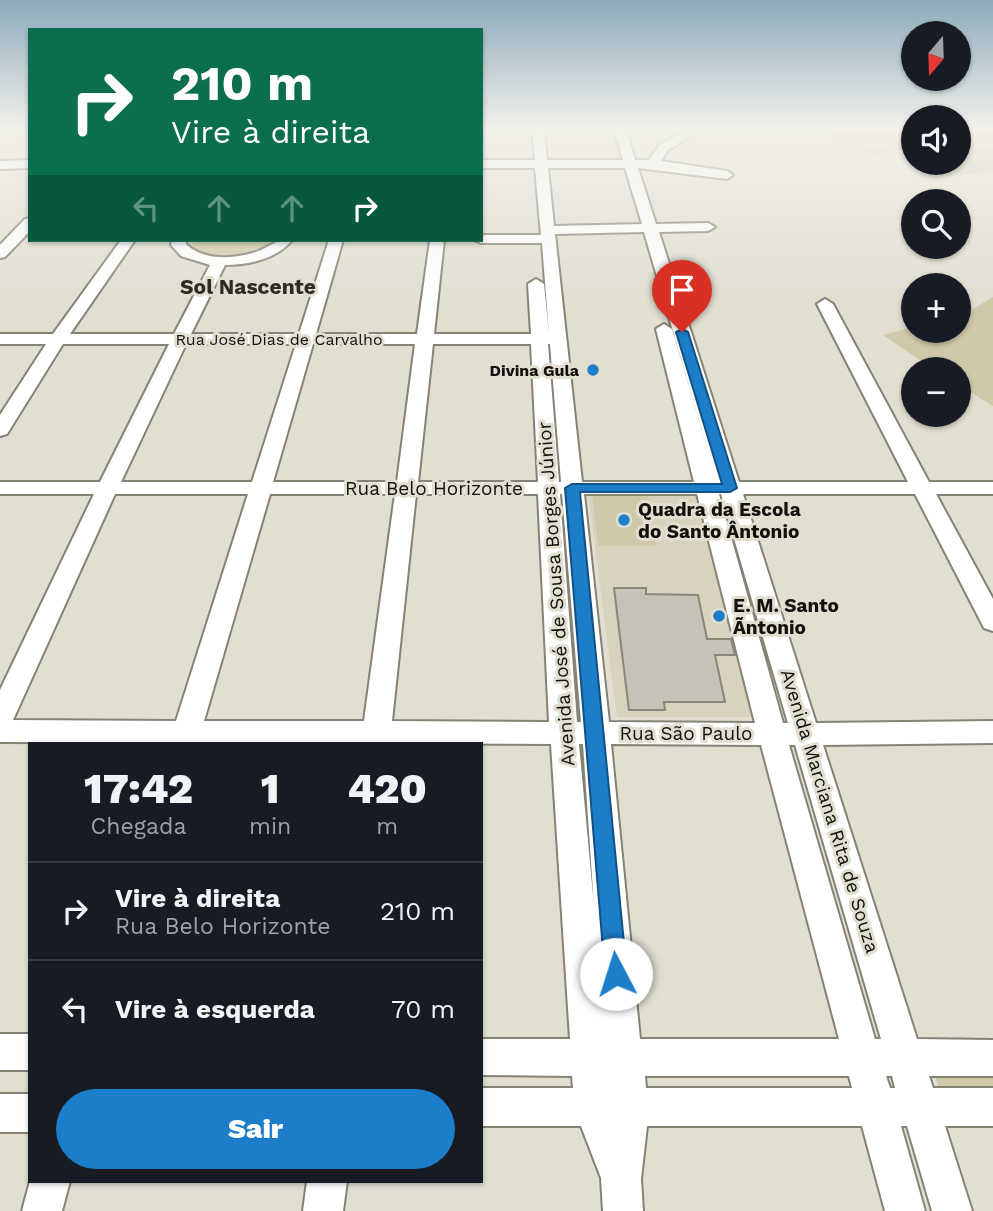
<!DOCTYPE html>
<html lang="pt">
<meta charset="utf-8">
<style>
:root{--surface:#171b24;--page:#242831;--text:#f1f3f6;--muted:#9ea1a6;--line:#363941;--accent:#1c7dc9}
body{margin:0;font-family:"Work Sans",sans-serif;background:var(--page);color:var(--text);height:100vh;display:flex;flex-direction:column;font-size:26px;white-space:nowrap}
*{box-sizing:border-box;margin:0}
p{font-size:23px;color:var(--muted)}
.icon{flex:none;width:38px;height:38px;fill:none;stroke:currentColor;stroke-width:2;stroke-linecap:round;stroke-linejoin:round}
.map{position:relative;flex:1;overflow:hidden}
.drawer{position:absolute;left:28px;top:742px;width:455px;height:441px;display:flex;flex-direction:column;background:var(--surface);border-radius:0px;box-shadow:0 2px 5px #0004}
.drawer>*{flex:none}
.hud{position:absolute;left:28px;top:28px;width:455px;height:214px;border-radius:0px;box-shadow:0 2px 5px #0004;background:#0b6e4f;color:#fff;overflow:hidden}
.needle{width:46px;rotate:199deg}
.controls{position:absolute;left:901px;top:21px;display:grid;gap:14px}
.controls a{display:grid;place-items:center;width:70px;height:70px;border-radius:50%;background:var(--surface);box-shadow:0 2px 5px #0004;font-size:35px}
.pin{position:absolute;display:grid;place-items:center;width:60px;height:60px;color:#fff;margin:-72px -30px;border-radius:50% 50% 50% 0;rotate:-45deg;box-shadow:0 0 7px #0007}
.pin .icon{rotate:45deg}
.me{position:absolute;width:77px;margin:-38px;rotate:355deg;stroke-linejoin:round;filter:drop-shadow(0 0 5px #0008)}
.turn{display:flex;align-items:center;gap:24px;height:147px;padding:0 28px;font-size:32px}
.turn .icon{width:91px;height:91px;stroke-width:2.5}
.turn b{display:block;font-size:49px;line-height:60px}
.lanes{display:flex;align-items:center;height:66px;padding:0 28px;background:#0003;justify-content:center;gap:35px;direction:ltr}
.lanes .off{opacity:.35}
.eta{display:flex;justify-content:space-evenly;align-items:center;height:119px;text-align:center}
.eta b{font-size:42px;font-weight:800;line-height:49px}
.action{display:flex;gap:14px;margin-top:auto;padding:14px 28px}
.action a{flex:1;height:80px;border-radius:42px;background:var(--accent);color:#fff;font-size:28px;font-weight:800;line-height:80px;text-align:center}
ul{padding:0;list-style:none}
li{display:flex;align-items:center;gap:21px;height:98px;padding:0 28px;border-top:2px solid var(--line)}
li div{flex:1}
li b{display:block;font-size:26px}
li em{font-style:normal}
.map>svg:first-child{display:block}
.built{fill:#d7d3be;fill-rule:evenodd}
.green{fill:#cfc9aa}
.building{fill:#c5c3b5;stroke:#89877a;stroke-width:2}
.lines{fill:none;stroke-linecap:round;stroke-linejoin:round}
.minor-casing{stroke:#858376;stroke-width:4}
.minor{fill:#fff;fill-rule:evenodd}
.route{fill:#1c7dc9;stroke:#125183;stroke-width:2}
.poi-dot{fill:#1c7dc9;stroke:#e2dfd1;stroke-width:2.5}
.labels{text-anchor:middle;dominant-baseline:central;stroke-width:6;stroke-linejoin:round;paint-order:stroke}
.far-street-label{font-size:16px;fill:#12110d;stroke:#e2dfd1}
.far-poi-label{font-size:16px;font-weight:bold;fill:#12110d;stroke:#e2dfd1;text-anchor:end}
.street-label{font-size:19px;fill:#12110d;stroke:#e2dfd1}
.poi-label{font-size:19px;font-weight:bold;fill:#12110d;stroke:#e2dfd1;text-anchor:start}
.far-district-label{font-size:21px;font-weight:bold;fill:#2e2c21;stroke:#e2dfd1}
</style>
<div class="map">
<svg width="993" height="1211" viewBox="0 0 993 1211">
<rect width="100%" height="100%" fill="#e2dfd1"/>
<path class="built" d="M588 493H702L763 717H617ZM614 588 646 589 653 638 737 639 741 655H715L725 702H687L656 648 665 710H629Z"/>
<path class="green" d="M822 130H913V154C894 145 893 154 877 154 856 154 837 142 822 130Z
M959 130H993V171L949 176 914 164 959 163Z
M191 240H274C256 260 217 261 194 249Z
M993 297V406L959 385V369H933L883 335 913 327 914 331H959V315L968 312Z
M592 494H647L657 546H598Z
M993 1073V1090L940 1091 934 1074Z"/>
<path class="building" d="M614 588H646V594L698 595 707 639H731L735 655H715L725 702H664L665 710H629Z"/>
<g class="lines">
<g class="minor-casing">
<path id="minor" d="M532 130H544L547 160H623L614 130H626L635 160H649L659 145 685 131 691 135 689 137 668 150 661 161 727 171 733 175 727 179 638 168 656 224 708 223 715 227 708 231 659 232 739 482H908L817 304 825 299 833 304 929 482H993V494H936L993 599V631L984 628 981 622 915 494H743L816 723 993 721V743L823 745 917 1039 993 1040V1076H929L933 1088H993V1126H945L972 1211H932L907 1126H901L925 1211H885L862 1126H647L641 1179 643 1211H603L601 1178 581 1126H481V1088H573L572 1076 481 1075V1039H570L551 744 0 742V690L94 494H0V482H100L169 344H63L7 434 0 436V415L46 344H0V334H53L121 240H135L70 334H174L210 265 181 256 171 245 172 240H186V244C203 261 234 259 256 252 272 246 275 239 292 240 277 259 249 265 225 265L191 334H299L329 240H343L316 334H417L430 240H444L434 334H531L528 284 536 279 544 284 549 334 542 243H481L474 240H481V235H541L535 168H481V160H535ZM548 168H625L642 224 554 226ZM644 232 717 482 672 329 664 324 656 329 694 482H582L555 234ZM186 344H296L252 482H121ZM313 344H415L397 482H273ZM433 344H531L538 482H418ZM548 344H550L561 482H559ZM115 494H248L176 721 13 720ZM270 494H395L364 721H204ZM416 494H538L549 722 392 721ZM560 494H562L581 722H577ZM584 494H697L755 723 609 722ZM719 494H721L788 723H783ZM579 744H583L594 906ZM611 744 761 745 839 1039H640ZM789 745H795L881 1039H875ZM645 1076H849L852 1088H646ZM886 1076H892L895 1088H890Z
M30 160V168L0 169V161Z
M30 218V231L5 257 0 258V245L25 219Z
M0 1034H30V1070H0Z
M0 1094H30V1132H0Z
M30 1181H70L62 1211H22Z
M307 1181H347L343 1211H303Z"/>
</g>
<use href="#minor" class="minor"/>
</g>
<linearGradient id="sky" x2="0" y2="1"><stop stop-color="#8caabc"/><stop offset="0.43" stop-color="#f2f1ea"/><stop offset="1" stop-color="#f2f1ea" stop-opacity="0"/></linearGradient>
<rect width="993" height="299" fill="url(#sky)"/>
<path class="route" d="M682 329 688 332 737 488 730 492H580L627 974 624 982 616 985 608 982 605 974 565 488 572 484H722L676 332Z"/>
<g class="poi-dot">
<circle cx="593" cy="370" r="7"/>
<circle cx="624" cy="520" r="7"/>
<circle cx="719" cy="616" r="7"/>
</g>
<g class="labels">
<g class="far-street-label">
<text x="279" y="339">Rua José Dias de Carvalho</text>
</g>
<g class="far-poi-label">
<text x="579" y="370">Divina Gula</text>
</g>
<g class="street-label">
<text x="434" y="488">Rua Belo Horizonte</text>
<text transform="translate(556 594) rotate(-94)">Avenida José de Sousa Borges Júnior</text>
<text x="686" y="733">Rua São Paulo</text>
<text transform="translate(830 811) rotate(73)">Avenida Marciana Rita de Souza</text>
</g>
<g class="poi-label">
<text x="638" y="509">Quadra da Escola<tspan x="638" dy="22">do Santo Ântonio</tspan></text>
<text x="733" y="605">E. M. Santo<tspan x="733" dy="22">Ãntonio</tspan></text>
</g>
<g class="far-district-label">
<text x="248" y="286">Sol Nascente</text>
</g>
</g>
</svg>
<div class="controls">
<a><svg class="needle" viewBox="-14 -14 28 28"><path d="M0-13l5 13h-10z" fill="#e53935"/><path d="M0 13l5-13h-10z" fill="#9ea1a6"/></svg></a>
<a><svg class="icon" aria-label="sound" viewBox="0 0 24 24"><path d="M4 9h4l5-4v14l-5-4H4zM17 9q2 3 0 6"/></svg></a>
<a><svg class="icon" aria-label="search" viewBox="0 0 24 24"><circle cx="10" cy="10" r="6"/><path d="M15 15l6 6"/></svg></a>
<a>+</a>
<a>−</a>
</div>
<div class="pin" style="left:682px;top:332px;background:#d93025"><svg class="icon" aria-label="arrive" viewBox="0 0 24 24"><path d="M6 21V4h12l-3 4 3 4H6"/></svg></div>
<svg class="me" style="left:616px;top:974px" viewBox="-20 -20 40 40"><circle r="19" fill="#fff"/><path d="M0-13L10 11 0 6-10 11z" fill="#1c7dc9"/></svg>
<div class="hud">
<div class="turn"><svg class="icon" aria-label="right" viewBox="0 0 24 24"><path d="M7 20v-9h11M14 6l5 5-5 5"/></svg><div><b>210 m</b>Vire à direita</div></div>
<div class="lanes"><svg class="icon off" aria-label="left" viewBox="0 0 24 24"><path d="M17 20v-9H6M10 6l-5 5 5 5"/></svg><svg class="icon off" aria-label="ahead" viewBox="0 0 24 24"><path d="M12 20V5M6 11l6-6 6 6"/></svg><svg class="icon off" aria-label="ahead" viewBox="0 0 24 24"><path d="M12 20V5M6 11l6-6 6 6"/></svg><svg class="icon" aria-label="right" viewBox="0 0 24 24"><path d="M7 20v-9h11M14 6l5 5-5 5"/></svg></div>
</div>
<section class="drawer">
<div class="eta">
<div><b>17:42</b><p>Chegada</p></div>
<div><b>1</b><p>min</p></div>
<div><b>420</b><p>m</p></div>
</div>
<ul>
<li><svg class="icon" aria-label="right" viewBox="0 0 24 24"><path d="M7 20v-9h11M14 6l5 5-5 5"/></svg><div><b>Vire à direita</b><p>Rua Belo Horizonte</p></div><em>210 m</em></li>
<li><svg class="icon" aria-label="left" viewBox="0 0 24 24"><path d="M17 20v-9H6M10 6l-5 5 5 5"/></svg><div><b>Vire à esquerda</b></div><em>70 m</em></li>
</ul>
<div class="action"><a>Sair</a></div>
</section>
</div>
